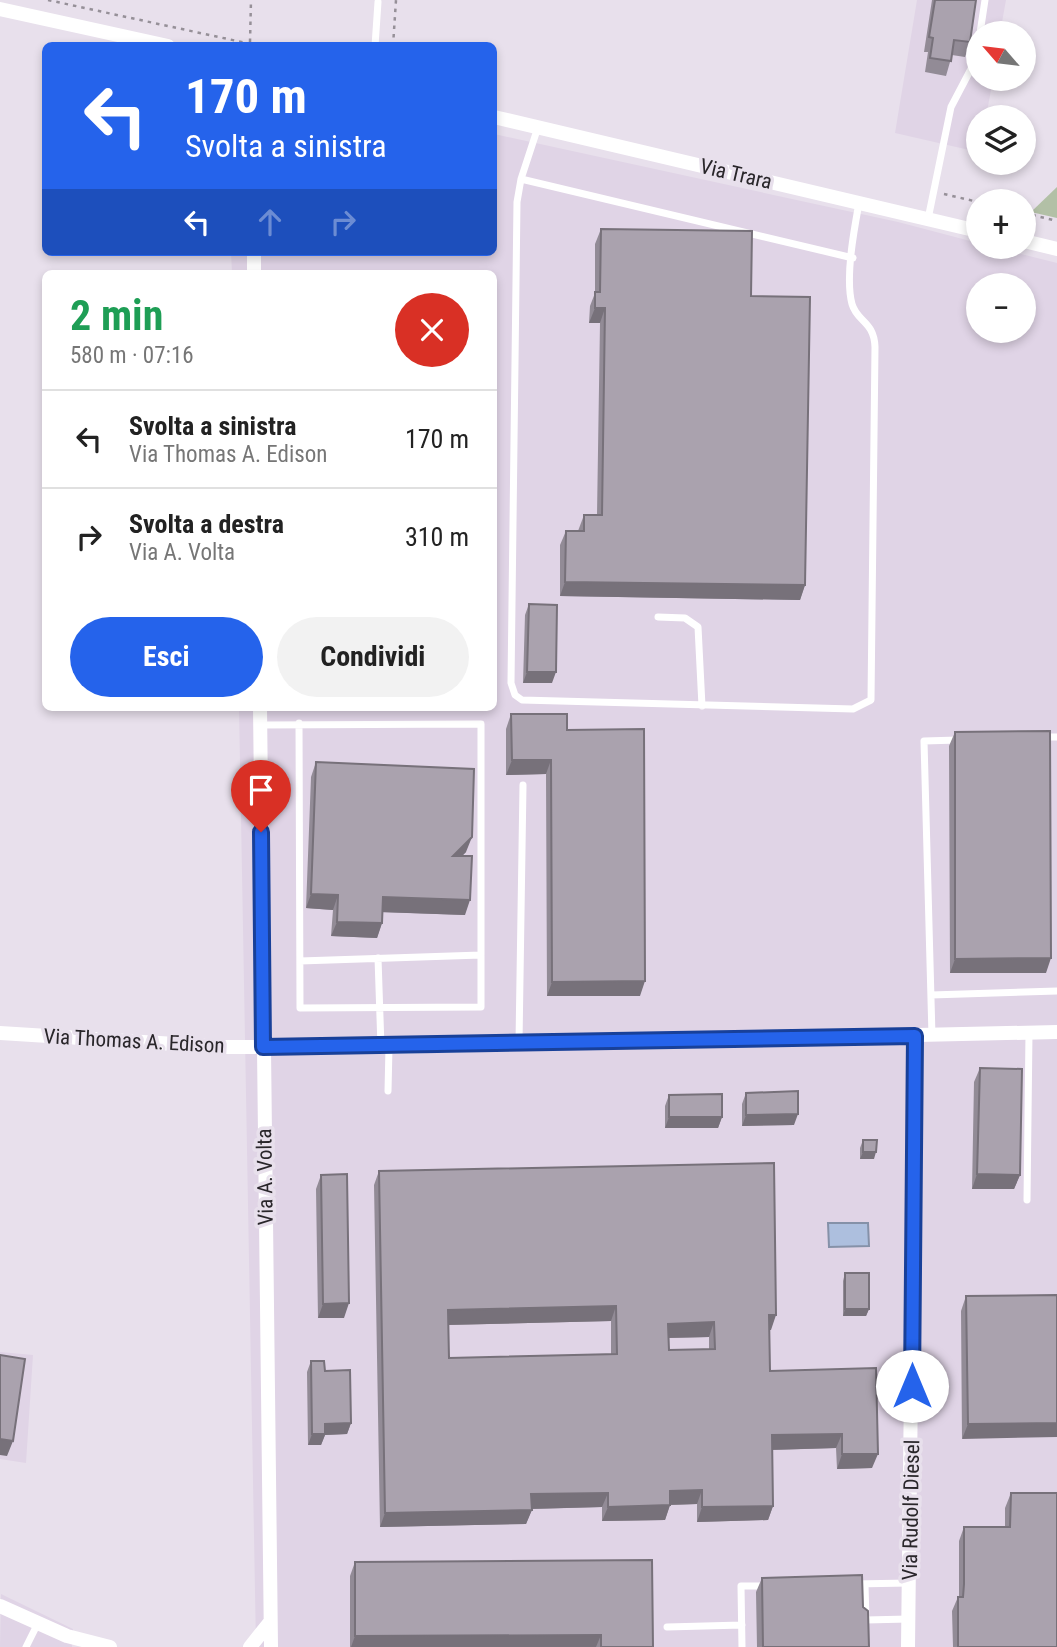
<!DOCTYPE html>
<html lang="it">
<meta charset="utf-8">
<style>
:root{--surface:#fff;--page:#f2f2f2;--text:#222;--muted:#767676;--line:#e0e0e0;--accent:#2563eb}
body{margin:0;font-family:"Roboto Condensed",sans-serif;background:var(--page);color:var(--text);height:100vh;display:flex;flex-direction:column;font-size:26px;white-space:nowrap}
*{box-sizing:border-box;margin:0}
p{font-size:23px;color:var(--muted)}
.icon{flex:none;width:38px;height:38px;fill:none;stroke:currentColor;stroke-width:2;stroke-linecap:round;stroke-linejoin:round}
.map{position:relative;flex:1;overflow:hidden}
.panel{position:absolute;left:42px;top:270px;width:455px;height:441px;display:flex;flex-direction:column;background:var(--surface);border-radius:10px;box-shadow:0 4px 10px #0003}
.panel>*{flex:none}
.banner{position:absolute;left:42px;top:42px;width:455px;height:214px;border-radius:10px;box-shadow:0 4px 10px #0003;background:#2563eb;color:#fff;overflow:hidden}
.needle{width:46px;rotate:298deg}
.tools{position:absolute;left:966px;top:21px;display:grid;gap:14px}
.tools a{display:grid;place-items:center;width:70px;height:70px;border-radius:50%;background:var(--surface);box-shadow:0 4px 10px #0003;font-size:35px}
.pin{position:absolute;display:grid;place-items:center;width:60px;height:60px;color:#fff;margin:-72px -30px;border-radius:50% 50% 50% 0;rotate:-45deg;box-shadow:0 0 7px #0007}
.pin .icon{rotate:45deg}
.me{position:absolute;width:77px;margin:-38px;rotate:0deg;stroke-linejoin:round;filter:drop-shadow(0 0 5px #0008)}
.turn{display:flex;align-items:center;gap:24px;height:147px;padding:0 28px;font-size:32px}
.turn .icon{width:91px;height:91px;stroke-width:2.5}
.turn b{display:block;font-size:49px;line-height:60px}
.lanes{display:flex;align-items:center;height:66px;padding:0 28px;background:#0003;justify-content:center;gap:35px;direction:ltr}
.lanes .off{opacity:.35}
.round{display:grid;place-items:center;flex:none;width:74px;height:74px;border-radius:37px;background:var(--page)}
.summary{display:flex;align-items:center;justify-content:space-between;height:119px;padding:0 28px}
h1{font-size:42px;font-weight:700;line-height:52px;color:#1e9e55}
.action{display:flex;gap:14px;margin-top:auto;padding:14px 28px}
.action a{flex:1;height:80px;border-radius:42px;background:var(--accent);color:#fff;font-size:28px;font-weight:700;line-height:80px;text-align:center}
.action a+a{background:var(--page);color:var(--text)}
ul{padding:0;list-style:none}
li{display:flex;align-items:center;gap:21px;height:98px;padding:0 28px;border-top:2px solid var(--line)}
li div{flex:1}
li b{display:block;font-size:26px}
li em{font-style:normal}
.map>svg:first-child{display:block}
.built{fill:#e0d4e6;fill-rule:evenodd}
.green{fill:#b2c0a6}
.water{fill:#adbfde;stroke:#8591a8;stroke-width:2}
.lines{fill:none;stroke-linecap:round;stroke-linejoin:round}
.path{stroke:#969098;stroke-width:2.5;stroke-dasharray:3.5 5;stroke-linecap:butt}
.service{stroke:#fff;stroke-width:7}
.minor{stroke:#fff;stroke-width:14}
.wall{fill:#928b96;fill-rule:evenodd}
.shaded-wall{fill:#77717a}
.building{fill:#aaa2ae;stroke:#77717a;stroke-width:2;fill-rule:evenodd}
.route-casing{stroke:#184099;stroke-width:18}
.route{stroke:#2563eb;stroke-width:12}
.labels{text-anchor:middle;dominant-baseline:central;stroke-width:7;stroke-linejoin:round;paint-order:stroke}
.street-label{font-size:21px;fill:#29262a;stroke:#e8e0ec}
</style>
<div class="map">
<svg width="1057" height="1647" viewBox="0 0 1057 1647">
<rect width="100%" height="100%" fill="#e8e0ec"/>
<path class="built" d="M917 0H1006L1000 33H978V79H993L986 117H978V152L895 133Z
M494 134 898 222 978 243V247H993L1057 263V1647H256L239 707H494V273H232L231 252H494ZM978 285H1024V331H978Z
M0 1352 33 1355 26 1463 0 1459Z
M1 1594 73 1629 72 1647H0Z"/>
<path class="green" d="M1057 187V218L1031 212Z"/>
<path class="water" d="M828 1223H868L869 1246 829 1247Z"/>
<g class="lines">
<path class="path" d="M48 0 260 46
M250 42 251 0
M393 46 396 0
M944 194 978 202
M1024 213 1057 221"/>
<path class="service" d="M980 33 985 0
M375 46 378 2
M538 127 521 179 517 202 511 683 515 695 522 700 853 709 871 700 875 347C874 321 857 322 852 304 845 278 854 230 859 203
M521 179 853 258
M928 219 951 107 972 67 978 44
M658 617 685 618 698 627 702 706
M260 725 481 724V1007L300 1008 299 723
M1040 737H1057
M378 958 381 1047
M300 961 481 955
M931 995 1057 991
M932 1036 924 741 958 740
M519 1042 523 785
M388 1091 389 1047
M1027 1200 1029 1033
M854 1584 909 1583
M865 1584 866 1620 908 1619
M667 1627 742 1625
M26 1647 38 1623
M742 1647 741 1586H766"/>
<path class="minor" d="M0 9 168 46
M494 117 978 231
M1024 241 1057 249
M254 252V273
M260 707 271 1647
M0 1033 223 1047H381L1057 1032
M0 1606 67 1636 110 1647
M250 1647 270 1622
M908 1647 915 1036"/>
</g>
<path class="wall" d="M932 0H976L970 42 965 57 952 55 946 76 925 72 928 52H924Z
M601 229 751 296 805 585 800 600 560 596V545L566 531H578L584 515H597L600 323H589L590 306 595 293V244Z
M529 604 552 683H523L525 615Z
M511 714 567 730 640 996H547L546 774 506 775V729Z
M955 732 1046 973H950L949 746Z
M316 762 466 852 462 856 465 915 383 912 382 923 377 938 331 936 333 910 306 908 311 777Z
M980 1068 1020 1175 1014 1189H972L974 1082Z
M746 1093 794 1125 742 1126V1104Z
M669 1095 722 1117 718 1128H665V1106Z
M863 1140 874 1159H860V1148Z
M379 1171 771 1330H770V1371L876 1368 872 1468 837 1469 836 1448 772 1450 773 1506 768 1520 697 1522V1504L670 1505 665 1520 602 1521V1507L532 1509 526 1524 380 1527 374 1185ZM611 1321V1354L449 1358V1325ZM709 1337V1349L669 1350 668 1338Z
M321 1175 344 1318H318L316 1189Z
M845 1273 869 1309 866 1316H843V1281Z
M1057 1295 962 1439 961 1311 966 1296Z
M311 1361 325 1371 351 1423 347 1434 325 1435 321 1445H308L307 1372Z
M1011 1493 1057 1647H953L952 1611 958 1597H959V1541L964 1527H1005V1508Z
M355 1562 653 1647H350V1576Z
M762 1578 863 1607 869 1647H757L756 1592Z"/>
<path class="shaded-wall" d="M595 308H605L600 323H589Z
M565 582 805 585 800 600 560 596Z
M527 672H556L552 683H523Z
M512 760H551L546 774 506 775Z
M472 837 466 852 448 870 453 856Z
M311 894 338 895 333 910 306 908Z
M383 897 470 900 465 915 378 912Z
M337 922 382 923 377 938 331 936Z
M1051 958 1046 973H950L955 959Z
M645 981 640 996H547L552 982Z
M798 1114 794 1125 742 1126 746 1115Z
M669 1117H722L718 1128H665Z
M863 1152H876L874 1159H860Z
M977 1174 1020 1175 1014 1189H972Z
M349 1303 344 1318H318L323 1304Z
M616 1306 611 1321 443 1325 448 1310Z
M845 1309H869L866 1316H843Z
M769 1315H776L771 1330H764Z
M714 1322 709 1337 663 1338 668 1324Z
M351 1423 347 1434 325 1435 321 1445H308L312 1434 325 1424Z
M1057 1423V1437L962 1439 968 1424Z
M842 1434 836 1448 766 1450 772 1435Z
M0 1439 13 1441 7 1456 0 1455Z
M842 1454H878L872 1468 837 1469Z
M702 1490 697 1504 665 1505 670 1491Z
M608 1493 602 1507 526 1509 531 1494Z
M670 1505 665 1520 602 1521 608 1507Z
M773 1506 768 1520 697 1522 702 1507Z
M532 1510 526 1524 380 1527 385 1513Z
M601 1635 596 1647H351L355 1636Z"/>
<path class="building" d="M935 0H976L970 42 954 40 951 61 930 58 933 38 929 37Z
M601 229 752 231 751 296 810 297 805 585 565 582 566 531H584V515H602L605 308H595V292H600Z
M529 604 557 605 556 672H527Z
M511 714H567V730L644 729 645 981 552 982 551 760H512Z
M1050 731 1051 958 955 959V732Z
M316 762 474 769 472 837 453 856H472L470 900 383 897 382 923 337 922 338 895 311 894Z
M980 1068 1022 1069 1020 1175 977 1174Z
M798 1091V1114L746 1115V1093Z
M722 1094V1117H669V1095Z
M863 1140H877L876 1152H863Z
M774 1163 776 1315H769L770 1371 876 1368 878 1454H842V1434L772 1435 773 1506 702 1507V1490L670 1491V1505L608 1507V1493L531 1494 532 1510 385 1513 379 1171ZM616 1306 617 1354 449 1358 448 1310ZM714 1322 715 1349 669 1350 668 1324Z
M347 1174 349 1303 323 1304 321 1175Z
M845 1273H869V1309H845Z
M1057 1295V1423L968 1424 966 1296Z
M0 1355 25 1359 13 1441 0 1439Z
M311 1361H324L325 1371 350 1370 351 1423 325 1424V1434H312Z
M1011 1493H1057V1647H958V1597H963L964 1584V1527H1010Z
M652 1560 653 1647H601V1635L355 1636V1562Z
M862 1575 863 1607 868 1611 869 1647H763L762 1578Z"/>
<g class="lines">
<g class="route-casing">
<path id="route" d="M261 832 263 1047 915 1036 912 1386"/>
</g>
<use href="#route" class="route"/>
</g>
<g class="labels">
<g class="street-label">
<text transform="translate(736 174) rotate(13)">Via Trara</text>
<text transform="translate(134 1041) rotate(3)">Via Thomas A. Edison</text>
<text transform="translate(265 1177) rotate(-91)">Via A. Volta</text>
<text transform="translate(911 1510) rotate(-89)">Via Rudolf Diesel</text>
</g>
</g>
</svg>
<div class="tools">
<a><svg class="needle" viewBox="-14 -14 28 28"><path d="M0-13l5 13h-10z" fill="#e53935"/><path d="M0 13l5-13h-10z" fill="#767676"/></svg></a>
<a><svg class="icon" aria-label="layers" viewBox="0 0 24 24"><path d="M12 4l9 5-9 5-9-5zM3 14l9 5 9-5"/></svg></a>
<a>+</a>
<a>−</a>
</div>
<div class="pin" style="left:261px;top:832px;background:#d93025"><svg class="icon" aria-label="arrive" viewBox="0 0 24 24"><path d="M6 21V4h12l-3 4 3 4H6"/></svg></div>
<svg class="me" style="left:912px;top:1386px" viewBox="-20 -20 40 40"><circle r="19" fill="#fff"/><path d="M0-13L10 11 0 6-10 11z" fill="#2563eb"/></svg>
<div class="banner">
<div class="turn"><svg class="icon" aria-label="left" viewBox="0 0 24 24"><path d="M17 20v-9H6M10 6l-5 5 5 5"/></svg><div><b>170 m</b>Svolta a sinistra</div></div>
<div class="lanes"><svg class="icon" aria-label="left" viewBox="0 0 24 24"><path d="M17 20v-9H6M10 6l-5 5 5 5"/></svg><svg class="icon off" aria-label="ahead" viewBox="0 0 24 24"><path d="M12 20V5M6 11l6-6 6 6"/></svg><svg class="icon off" aria-label="right" viewBox="0 0 24 24"><path d="M7 20v-9h11M14 6l5 5-5 5"/></svg></div>
</div>
<section class="panel">
<div class="summary"><div><h1>2 min</h1><p>580 m · 07:16</p></div><a class="round" style="background:#d93025;color:#fff"><svg class="icon" aria-label="close" viewBox="0 0 24 24"><path d="M6 6l12 12M18 6L6 18"/></svg></a></div>
<ul>
<li><svg class="icon" aria-label="left" viewBox="0 0 24 24"><path d="M17 20v-9H6M10 6l-5 5 5 5"/></svg><div><b>Svolta a sinistra</b><p>Via Thomas A. Edison</p></div><em>170 m</em></li>
<li><svg class="icon" aria-label="right" viewBox="0 0 24 24"><path d="M7 20v-9h11M14 6l5 5-5 5"/></svg><div><b>Svolta a destra</b><p>Via A. Volta</p></div><em>310 m</em></li>
</ul>
<div class="action"><a>Esci</a><a>Condividi</a></div>
</section>
</div>
